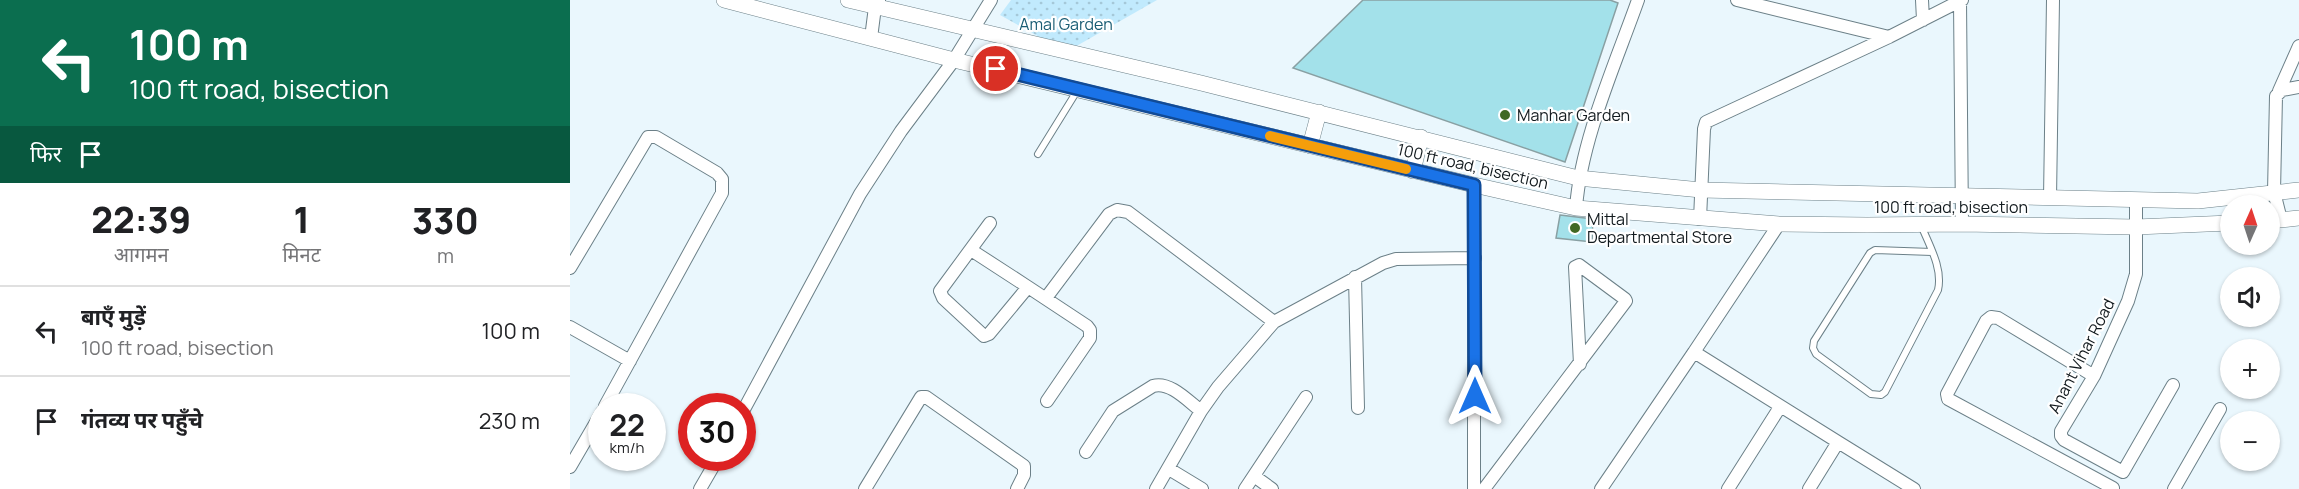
<!DOCTYPE html>
<html lang="hi">
<meta charset="utf-8">
<style>
:root{--surface:#fff;--page:#f6f6f6;--text:#202124;--muted:#757577;--line:#e0e0e0}
body{margin:0;font-family:Manrope,"Noto Sans Devanagari",sans-serif;background:var(--page);color:var(--text);height:100vh;display:flex;flex-direction:column;font-size:22px;white-space:nowrap}
*{box-sizing:border-box;margin:0}
p{font-size:20px;color:var(--muted)}
.icon{flex:none;width:33px;height:33px;fill:none;stroke:currentColor;stroke-width:2;stroke-linecap:round;stroke-linejoin:round}
.map{position:relative;flex:1;overflow:hidden}
.panel{display:flex;flex-direction:column;background:var(--surface);width:570px}
.panel>*{flex:none}
.banner{background:#0b6e4f;color:#fff;overflow:hidden}
.needle{width:39px;rotate:3deg}
.tools{position:absolute;left:1650px;top:195px;display:grid;gap:12px}
.tools a{display:grid;place-items:center;width:60px;height:60px;border-radius:50%;background:var(--surface);box-shadow:0 2px 4px #0004;font-size:30px}
.speed{position:absolute;left:18px;top:393px;display:flex;gap:12px;font-size:30px;font-weight:700;text-align:center}
.speed>*{display:grid;place-content:center;width:78px;height:78px;border-radius:50%;background:var(--surface);box-shadow:0 2px 4px #0004;line-height:1}
.speed small{font-size:15px;font-weight:400}
.speed .limit{border:9px solid #d22;background:#fff;color:#111}
.pin{position:absolute;display:grid;place-items:center;width:51px;height:51px;color:#fff;margin:-26px;border:3px solid #fff;border-radius:50%;box-shadow:0 2px 6px #0007}
.me{position:absolute;width:66px;margin:-33px;rotate:0deg;stroke-linejoin:round;filter:drop-shadow(0 0 4px #0008)}
.turn{display:flex;align-items:center;gap:21px;height:126px;padding:0 30px;font-size:27px}
.turn .icon{width:78px;height:78px;stroke-width:2.5}
.turn b{display:block;font-size:42px;line-height:51px}
.then{display:flex;align-items:center;height:57px;padding:0 30px;background:#0003;gap:12px;font-size:22px}
.eta{display:flex;justify-content:space-evenly;align-items:center;height:102px;text-align:center}
.eta b{font-size:36px;font-weight:800;line-height:42px}
ul{padding:0;list-style:none}
li{display:flex;align-items:center;gap:18px;height:90px;padding:0 30px;border-top:2px solid var(--line)}
li div{flex:1}
li b{display:block;font-size:22px}
li em{font-style:normal}
main{display:flex;flex:1;min-height:0}
.map>svg:first-child{display:block}
.park{fill:url(#park-dots)}
.building{fill:#a3e1ea;stroke:#89a0a3;stroke-width:1.5}
.lines{fill:none;stroke-linecap:round;stroke-linejoin:round}
.service-casing{stroke:#6c8088;stroke-width:8}
.minor-casing{stroke:#6c8088;stroke-width:14}
.tertiary-casing{stroke:#6c8088;stroke-width:16}
.service{stroke:#fff;stroke-width:6}
.minor{stroke:#fff;stroke-width:12}
.tertiary{stroke:#fff;stroke-width:15}
.route-casing{stroke:#114b97;stroke-width:15}
.route{stroke:#1a73e8;stroke-width:10}
.slow{stroke:#f59e0b;stroke-width:10}
.poi-dot{fill:#416823;stroke:#fff;stroke-width:2}
.labels{text-anchor:middle;dominant-baseline:central;stroke-width:4.5;stroke-linejoin:round;paint-order:stroke}
.park-label{font-size:16px;fill:#195c73;stroke:#fff}
.poi-label{font-size:16px;fill:#121a1e;stroke:#fff;text-anchor:start}
.street-label{font-size:16px;fill:#121a1e;stroke:#fff}
</style>
<main>
<section class="panel">
<div class="banner">
<div class="turn"><svg class="icon" aria-label="left" viewBox="0 0 24 24"><path d="M17 20v-9H6M10 6l-5 5 5 5"/></svg><div><b>100 m</b>100 ft road, bisection</div></div>
<div class="then">फिर<svg class="icon" aria-label="arrive" viewBox="0 0 24 24"><path d="M6 21V4h12l-3 4 3 4H6"/></svg></div>
</div>
<div class="eta">
<div><b>22:39</b><p>आगमन</p></div>
<div><b>1</b><p>मिनट</p></div>
<div><b>330</b><p>m</p></div>
</div>
<ul>
<li><svg class="icon" aria-label="left" viewBox="0 0 24 24"><path d="M17 20v-9H6M10 6l-5 5 5 5"/></svg><div><b>बाएँ मुड़ें</b><p>100 ft road, bisection</p></div><em>100 m</em></li>
<li><svg class="icon" aria-label="arrive" viewBox="0 0 24 24"><path d="M6 21V4h12l-3 4 3 4H6"/></svg><div><b>गंतव्य पर पहुँचे</b></div><em>230 m</em></li>
</ul>
</section>
<div class="map">
<svg width="1729" height="489" viewBox="0 0 1729 489">
<defs>
<pattern id="park-dots" width="8" height="8" patternUnits="userSpaceOnUse" patternTransform="scale(1.5)"><rect width="8" height="8" fill="#c1eafd"/><path d="M2 2h.1M6 6h.1" fill="none" stroke="#a5c8d8" stroke-width="1.8" stroke-linecap="round"/></pattern>
</defs>
<rect width="100%" height="100%" fill="#eaf7fd"/>
<path class="park" d="M441 0H587L496 52 430 15Z"/>
<path class="building" d="M793 0H1040L1048 3 995 162 723 68Z
M990 215 1023 219 1022 242 986 238Z"/>
<g class="lines">
<g class="service-casing">
<path id="service" d="M468 154 507 91
M1351 225C1359 245 1373 268 1368 290L1315 392 1311 395 1301 394 1246 354 1243 348 1244 341 1300 253 1305 250 1362 252"/>
</g>
<g class="minor-casing">
<path id="minor" d="M1167 0 1319 37
M1352 0 1353 20
M301 38 305 7 309 1
M1709 91 1729 46
M904 185V489
M1480 198 1483 0
M1566 200V274L1558 301 1524 376 1491 431V436L1494 440 1553 472 1603 385
M1006 208C1011 140 1045 65 1068 0
M1130 219 1134 129 1136 122 1319 37 1390 1
M1711 220 1704 192 1706 96 1712 90 1729 87
M1209 224 1124 352 1268 442 1239 489
M1392 224 1390 1 1392 0
M401 250 458 287 419 334 414 336 373 298 370 291 420 223
M0 268 78 137H86L147 173 152 179V193L35 406
M785 277 788 408
M458 287 517 326 520 330V338L477 401
M476 298 539 214 547 210 558 212 704 322
M0 327 60 361
M1524 376 1428 318 1421 317 1416 321 1377 394 1378 399 1543 488
M172 413 290 194 331 131 384 60 421 0
M1268 442 1344 489
M516 452 543 411 583 386C600 381 618 401 631 411
M0 467 32 412
M599 469 632 489
M684 476 702 489
M130 489 148 458
M295 489 351 397H356L454 466V475L447 489
M586 489 631 411 648 387 704 322 813 263 826 259 905 258
M675 489 736 397
M914 489 1056 301 1055 299 1009 265 1005 267 1010 364
M1031 489 1124 352
M1158 489 1210 407
M1604 489 1650 409"/>
</g>
<g class="tertiary-casing">
<path id="tertiary" d="M154 0 384 60 904 185 1006 208 1209 224 1297 225 1392 224 1566 227 1660 223
M278 0 631 83 1008 178 1131 190 1628 201 1729 190
M740 146 749 112
M843 171 851 137
M1700 221 1729 218"/>
</g>
<use href="#service" class="service"/>
<use href="#minor" class="minor"/>
<use href="#tertiary" class="tertiary"/>
</g>
<g class="lines">
<g class="route-casing">
<path id="route" d="M426 69 904 185 905 396"/>
</g>
<use href="#route" class="route"/>
<path class="slow" d="M700 136 836 169"/>
</g>
<g class="poi-dot">
<circle cx="935" cy="115" r="6"/>
<circle cx="1005" cy="228" r="6"/>
</g>
<g class="labels">
<g class="park-label">
<text x="496" y="24">Amal Garden</text>
</g>
<g class="poi-label">
<text x="947" y="115">Manhar Garden</text>
<text x="1017" y="219">Mittal<tspan x="1017" dy="18">Departmental Store</tspan></text>
</g>
<g class="street-label">
<text transform="translate(903 166) rotate(13)">100 ft road, bisection</text>
<text x="1381" y="207">100 ft road, bisection</text>
<text transform="translate(1511 356) rotate(-63)">Anant Vihar Road</text>
</g>
</g>
</svg>
<div class="tools">
<a><svg class="needle" viewBox="-14 -14 28 28"><path d="M0-13l5 13h-10z" fill="#e53935"/><path d="M0 13l5-13h-10z" fill="#757577"/></svg></a>
<a><svg class="icon" aria-label="sound" viewBox="0 0 24 24"><path d="M4 9h4l5-4v14l-5-4H4zM17 9q2 3 0 6"/></svg></a>
<a>+</a>
<a>−</a>
</div>
<div class="speed"><div>22<small>km/h</small></div><div class="limit">30</div></div>
<div class="pin" style="left:426px;top:69px;background:#d93025"><svg class="icon" aria-label="arrive" viewBox="0 0 24 24"><path d="M6 21V4h12l-3 4 3 4H6"/></svg></div>
<svg class="me" style="left:905px;top:396px" viewBox="-20 -20 40 40"><path d="M0-17L14 15 0 8-14 15z" fill="#1a73e8" stroke="#fff" stroke-width="4"/></svg>
</div>
</main>
